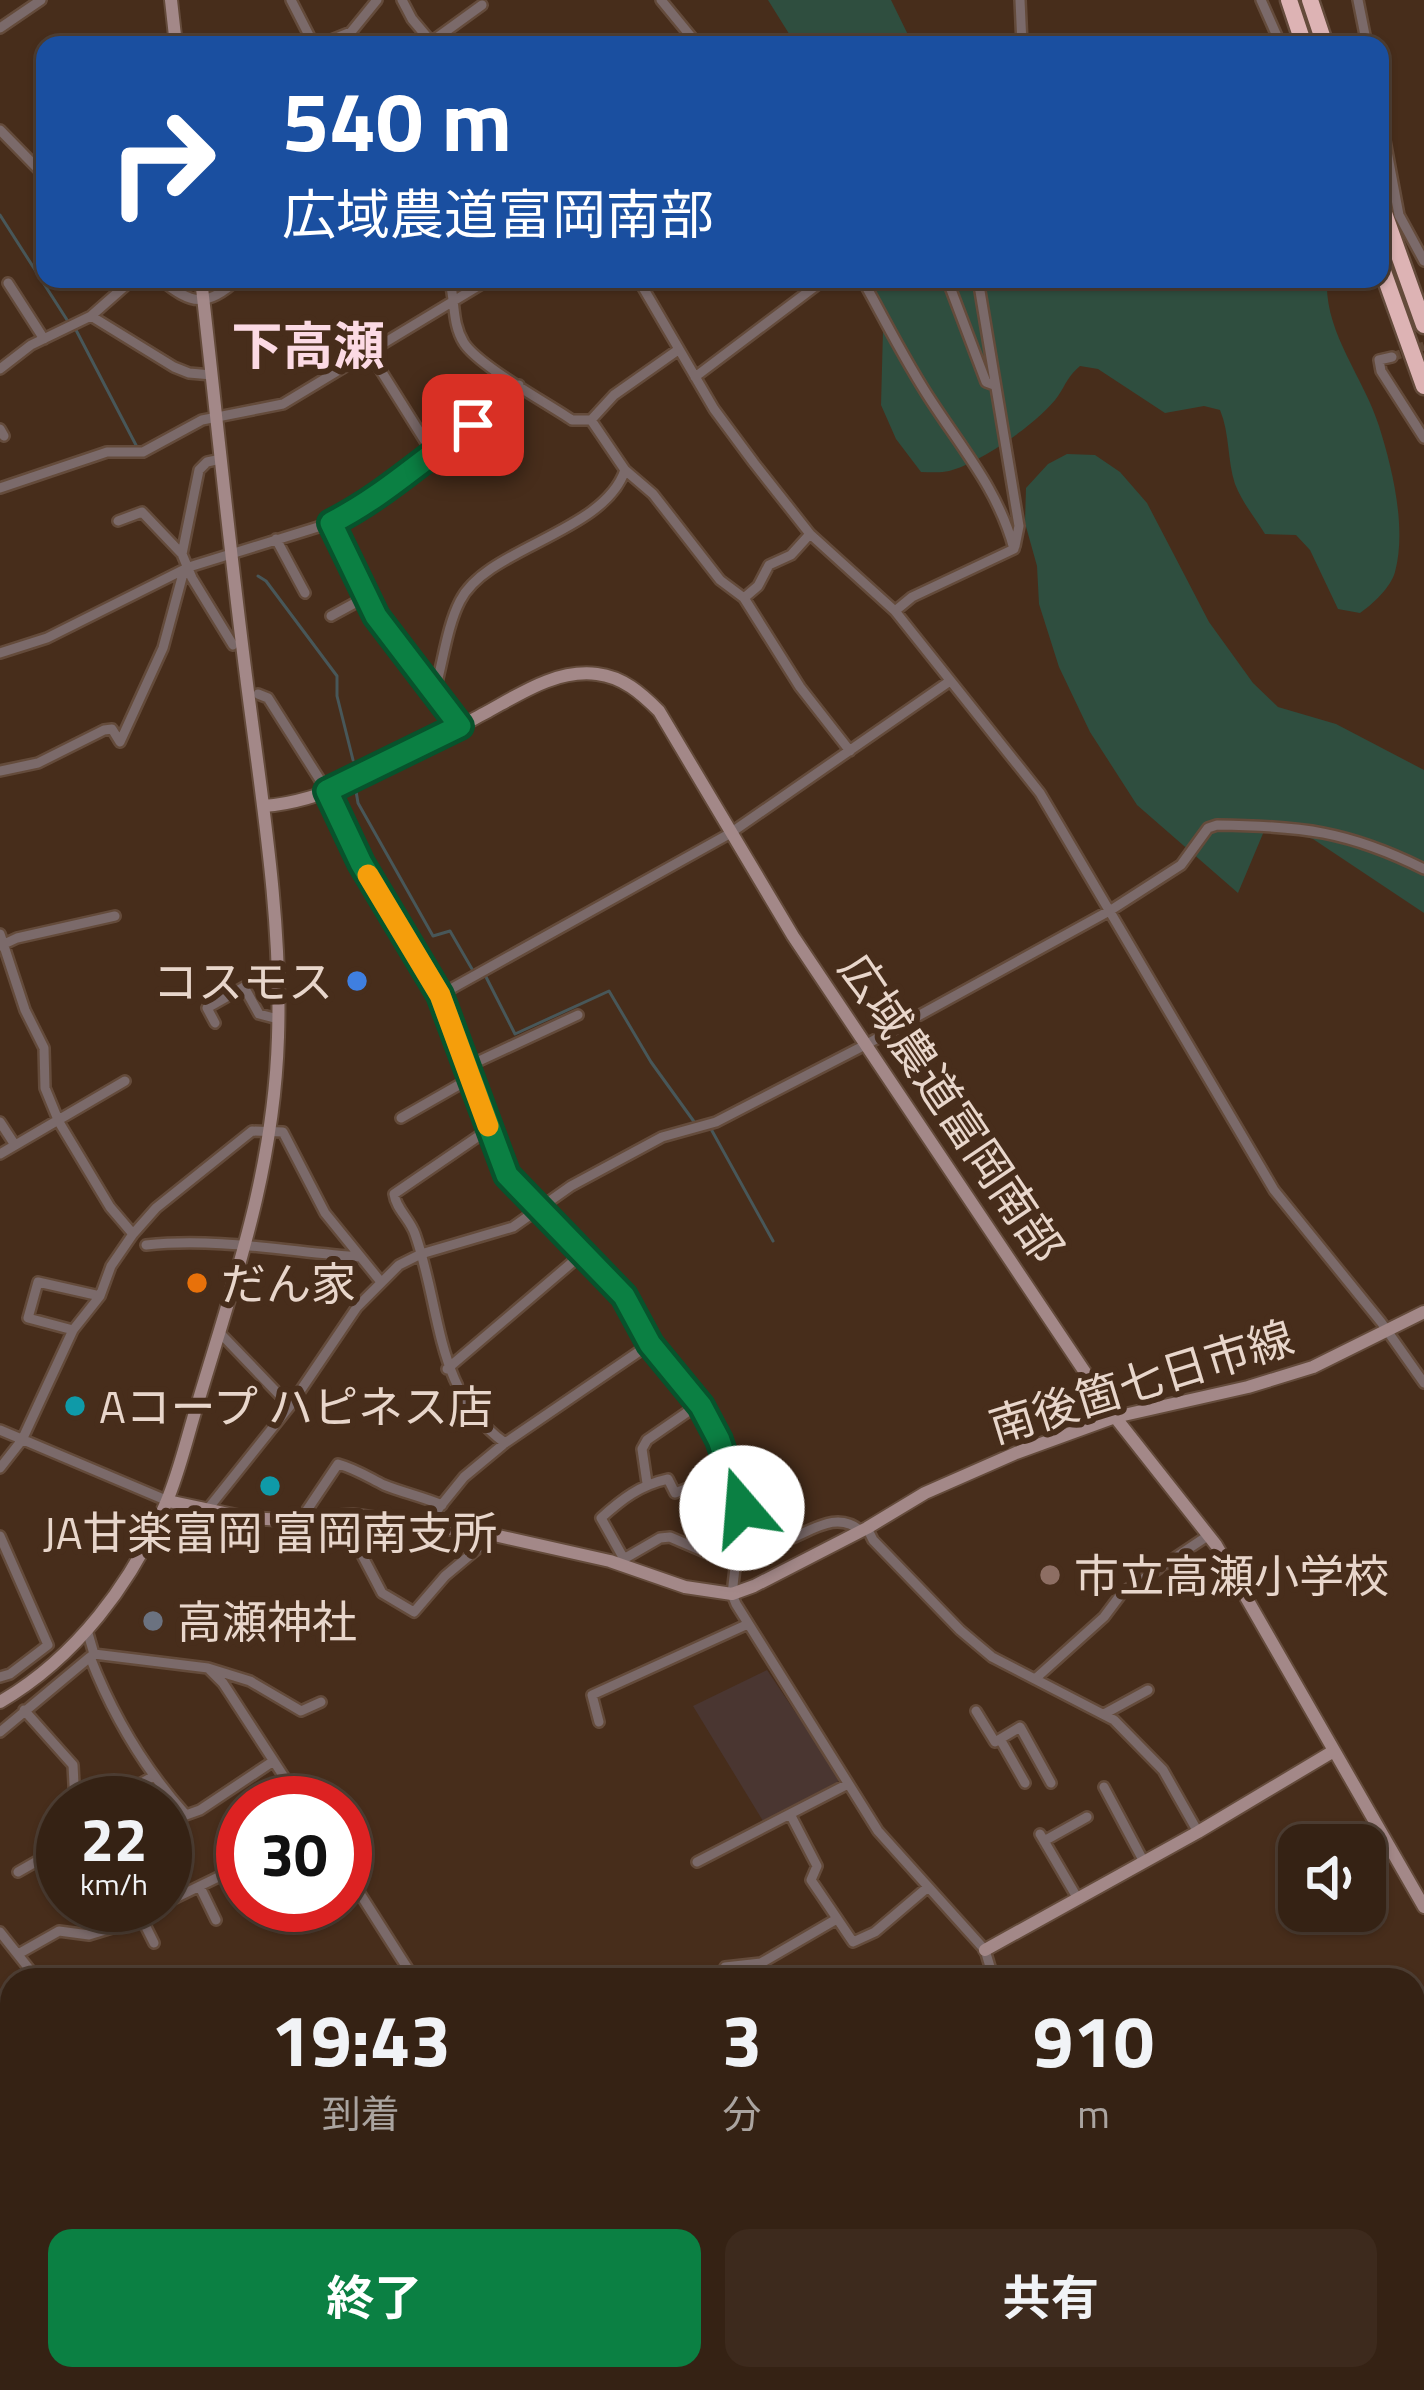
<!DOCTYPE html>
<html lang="ja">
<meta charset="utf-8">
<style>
:root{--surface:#352214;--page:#3d2a1d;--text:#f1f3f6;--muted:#aaa4a0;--line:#4f3f34;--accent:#0b8043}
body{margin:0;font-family:"Titillium Web","Noto Sans JP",sans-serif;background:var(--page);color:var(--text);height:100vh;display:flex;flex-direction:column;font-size:45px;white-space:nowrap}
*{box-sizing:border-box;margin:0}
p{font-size:39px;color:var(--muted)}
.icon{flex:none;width:66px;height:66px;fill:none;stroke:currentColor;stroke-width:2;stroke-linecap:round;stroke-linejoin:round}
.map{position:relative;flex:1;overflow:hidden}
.details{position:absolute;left:0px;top:1968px;width:1425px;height:423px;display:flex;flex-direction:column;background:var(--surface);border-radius:36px 36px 0 0;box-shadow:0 3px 9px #0004,0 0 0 3px var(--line)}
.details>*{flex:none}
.hud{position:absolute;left:36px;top:36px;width:1353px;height:252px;border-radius:24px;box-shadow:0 3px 9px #0004,0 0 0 3px var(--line);background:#1a4fa0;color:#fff;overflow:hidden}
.fabs{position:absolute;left:1278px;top:1824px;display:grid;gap:24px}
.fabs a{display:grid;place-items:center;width:108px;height:108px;border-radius:24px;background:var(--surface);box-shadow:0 3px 9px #0004,0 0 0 3px var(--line);font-size:60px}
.speed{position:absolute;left:36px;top:1776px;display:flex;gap:24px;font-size:60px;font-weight:700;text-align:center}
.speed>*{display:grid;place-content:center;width:156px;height:156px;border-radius:50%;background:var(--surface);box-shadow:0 3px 9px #0004,0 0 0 3px var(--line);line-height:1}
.speed small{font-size:30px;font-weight:400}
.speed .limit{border:18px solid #d22;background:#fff;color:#111}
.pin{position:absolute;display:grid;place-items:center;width:102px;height:102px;color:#fff;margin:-51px;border-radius:24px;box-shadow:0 6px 18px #0006}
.me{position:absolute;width:132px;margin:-66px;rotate:342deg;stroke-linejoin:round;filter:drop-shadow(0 0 9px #0008)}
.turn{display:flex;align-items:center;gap:42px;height:252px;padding:0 48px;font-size:54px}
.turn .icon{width:156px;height:156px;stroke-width:2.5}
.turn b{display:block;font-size:84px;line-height:102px}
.eta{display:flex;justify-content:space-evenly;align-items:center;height:204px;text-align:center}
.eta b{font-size:72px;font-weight:700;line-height:84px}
.action{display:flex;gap:24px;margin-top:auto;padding:24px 48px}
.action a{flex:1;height:138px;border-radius:24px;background:var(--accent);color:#fff;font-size:48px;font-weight:700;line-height:138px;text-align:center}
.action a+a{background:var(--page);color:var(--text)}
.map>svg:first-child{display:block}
.industrial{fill:#4a3631}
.green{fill:#2f4e3f}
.water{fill:#032128;stroke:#485759;stroke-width:3}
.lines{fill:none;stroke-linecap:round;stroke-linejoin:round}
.stream{stroke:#485759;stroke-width:3}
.street-tunnel{stroke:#5f4635;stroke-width:9;stroke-dasharray:9 4.5;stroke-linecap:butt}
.street-casing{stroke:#644b3b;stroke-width:14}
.secondary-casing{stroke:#644b3b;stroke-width:16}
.highway-casing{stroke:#644b3b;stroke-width:21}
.street{stroke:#7b6a6a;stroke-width:9}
.secondary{stroke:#a38888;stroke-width:12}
.highway{stroke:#ddb3b4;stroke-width:16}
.route-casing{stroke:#07532c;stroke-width:30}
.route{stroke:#0b8043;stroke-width:21}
.slow{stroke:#f59e0b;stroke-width:21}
.shop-dot{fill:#3f7fe0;stroke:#472d1b;stroke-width:4.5}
.food-dot{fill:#e8710a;stroke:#472d1b;stroke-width:4.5}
.culture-dot{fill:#0f9aa8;stroke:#472d1b;stroke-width:4.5}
.education-dot{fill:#8d6e63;stroke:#472d1b;stroke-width:4.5}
.worship-dot{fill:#6b7280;stroke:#472d1b;stroke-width:4.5}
.labels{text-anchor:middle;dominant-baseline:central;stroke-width:12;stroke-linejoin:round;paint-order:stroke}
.poi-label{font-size:45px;fill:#e8d6cb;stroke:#472d1b;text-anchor:start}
.street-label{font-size:45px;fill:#e8d6cb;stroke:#472d1b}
.quarter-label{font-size:51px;font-weight:bold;fill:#fcdae4;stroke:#472d1b}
</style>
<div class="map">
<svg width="1424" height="2390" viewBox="0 0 1424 2390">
<rect width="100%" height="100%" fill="#472d1b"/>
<path class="industrial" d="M767 1670 841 1780 763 1821 693 1706Z"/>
<path class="green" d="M768 0H891L913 45H796Z
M855 279H1327C1324 332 1363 376 1379 426 1392 467 1407 528 1395 572 1391 587 1373 604 1360 613L1338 609 1310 550 1296 535 1265 534C1255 518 1242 502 1235 484 1227 460 1230 434 1220 410L1204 406 1165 413 1098 369 1080 366C1068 376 1066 384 1058 396 1040 422 980 463 949 471 941 473 930 472 921 472L896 439 881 405 883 330Z
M1067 454 1095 455 1120 472 1147 503 1209 622 1253 683 1278 707 1336 724 1424 770V913L1313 839 1267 824 1238 893 1137 805 1090 732 1059 667 1039 604 1037 566 1025 523 1026 488 1048 464Z
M0 2096 12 2110V2237L0 2228Z
M244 2379H411L416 2390H250Z"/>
<path class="water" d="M0 2208 12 2221V2316L0 2307Z
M259 2379H367L370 2390H268Z"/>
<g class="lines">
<path class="stream" d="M0 215 69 323
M76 330 138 449
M258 576 266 581 337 676V696L353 760
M356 791 358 803 433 936 450 931 472 969
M485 975 515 1034 609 991 651 1062 695 1123
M711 1129 773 1241"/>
<path class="street-tunnel" d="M1392 357 1424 346"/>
<g class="street-casing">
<path id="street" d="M291 0 314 45
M402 0 412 19 433 44
M661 0 698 45
M1020 0 1022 45
M1261 0 1281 45
M1358 0 1367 45
M0 28 41 0
M431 42 482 5
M319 45 351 32 377 0
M1380 114 1399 215 1424 261
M0 130 45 176
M160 279C191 305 207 308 238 279
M449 279C456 300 451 322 464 343 479 366 547 403 572 420H591L614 395 678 350
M638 279 714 409 754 463 810 534 895 611 1040 793 1274 1190 1381 1322 1424 1383
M862 279C885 320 906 363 932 402 964 451 999 492 1014 549
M947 279 986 382 994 385
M978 279 1019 526 1015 546
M8 283 44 339
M91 316 174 367 189 373 212 375
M368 350 432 452
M1392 357 1379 360 1381 371 1424 438
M0 369 31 345 91 316 133 279
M695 377 825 279
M591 420 625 470 653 494 720 580 744 598 800 687 850 751
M0 429 4 436
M221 459 207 462 199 470 182 554 192 578 233 645
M0 488 107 452H143L202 420 283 404 490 279
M118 521 142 512 182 554
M331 523 376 616 459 726
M276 539 305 593
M744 598 758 586 769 565 791 555 810 534
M895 611 912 597 1014 549
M331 616 366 597
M0 653 47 638 189 567 331 523 359 508 414 472 432 452 473 425 519 385
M435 690C443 662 447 626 460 601 487 547 604 533 625 470
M258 694 268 698 327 791 361 863 440 995 507 1175 624 1296 650 1344 701 1406 719 1440 742 1508 732 1594 736 1604 878 1831 985 1950 994 1980
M0 771 38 763 104 730 112 729 120 742 163 648 184 570
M0 934 25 1010 44 1048 45 1088 59 1122 110 1207 133 1234
M0 946 17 938 115 916
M440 995 729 834 950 681
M215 1023 207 1008 244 987 259 1014 278 1019
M466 1067 578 1015
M401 1118 471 1078
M0 1122 15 1145
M489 1129 394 1194C396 1209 410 1219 415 1234 442 1310 434 1391 505 1443
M0 1154 125 1081
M146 1245C217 1237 290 1252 360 1257
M73 1330 28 1318 38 1282 100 1296
M219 1332 290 1406
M447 1369 582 1254
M0 1430 168 1501
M0 1468 22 1440 73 1330 100 1296 111 1266 133 1234 156 1208 252 1131 283 1132 325 1213 381 1282
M647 1483 642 1449 647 1440 699 1404
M207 1510 290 1406 357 1307 399 1265 421 1254 513 1227 571 1186 662 1137 716 1122 867 1044 1111 910 1181 865 1208 828 1217 825C1301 826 1348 831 1424 869
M320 1518 361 1553 382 1593 414 1612 445 1576 494 1535
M301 1519 338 1464C356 1469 368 1477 384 1485 401 1492 423 1497 442 1505
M426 1524 464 1477 505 1443 650 1344
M867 1528 873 1540 960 1630 992 1657 1114 1720 1163 1770 1198 1832
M0 1536 48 1645 10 1674 0 1677
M740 1546C753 1546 766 1547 779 1543 807 1535 835 1508 861 1531
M624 1559 601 1518C622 1499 640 1485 668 1479L675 1493 732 1471
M622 1560 660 1538 670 1537 712 1555 739 1554
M87 1630 94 1654 208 1668 250 1681 301 1711 321 1702
M94 1654 90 1657C113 1716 143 1767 186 1815L200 1810 272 1762
M209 1669 223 1683 301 1803
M1035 1679 1104 1617 1122 1593 1209 1535
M24 1710 73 1765 75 1803
M976 1711 995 1742 1020 1727 1051 1783
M1104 1714 1148 1690
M599 1722 592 1695 748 1624
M0 1732 90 1657
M1000 1739 1025 1783
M1104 1787 1144 1862
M106 1803 154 1776
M790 1814 817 1866 811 1880 853 1942 875 1932 928 1887
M1040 1834 1078 1899
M1044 1841 1087 1817
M697 1862 848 1784
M345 1870 415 1980
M18 1872 53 1852 63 1838
M200 1887 216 1920
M165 1903 243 1865
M135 1905 154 1943
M0 1932 38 1980
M20 1953 59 1931 89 1935 112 1928 160 1905
M761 1963 775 1980
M725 1967 761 1963 835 1920
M0 2363 12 2371
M23 2379 36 2390
M540 2379 544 2390
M703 2379 704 2390
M858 2379 866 2390
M1085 2379 1090 2390"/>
</g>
<g class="secondary-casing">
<path id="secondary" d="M171 0 176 45
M264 806C337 801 421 747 485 713 520 694 556 669 597 674 623 677 641 693 659 711L793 936 1115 1417 1216 1545 1424 1907
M168 1501 248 1518 283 1520 353 1515 494 1535 610 1561 685 1587 732 1594 754 1586 867 1528 925 1493 1016 1453 1115 1417 1248 1387 1313 1367 1424 1312
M0 1702C76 1658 132 1583 166 1503 180 1471 188 1433 199 1399 236 1276 274 1168 278 1037 282 917 261 795 246 676 229 544 216 411 201 279
M985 1950 1198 1832 1332 1752"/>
</g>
<g class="highway-casing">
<path id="highway" d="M1289 0 1304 45
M1310 0 1325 45
M1380 202 1424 325
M1380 263 1424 386"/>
</g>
<use href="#street" class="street"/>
<use href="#secondary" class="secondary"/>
<use href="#highway" class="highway"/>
</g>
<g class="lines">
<g class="route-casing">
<path id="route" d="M473 425C423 458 386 495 331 523L376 616 460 726 327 791 361 863 440 995 507 1175 624 1296 650 1344 701 1406 719 1440 742 1508"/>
</g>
<use href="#route" class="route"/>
<path class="slow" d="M368 875 440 995 488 1126"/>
</g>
<circle class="shop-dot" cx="357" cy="981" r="12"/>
<circle class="food-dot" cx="197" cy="1283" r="12"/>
<g class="culture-dot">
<circle cx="75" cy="1406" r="12"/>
<circle cx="270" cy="1486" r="12"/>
</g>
<circle class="education-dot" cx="1050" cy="1575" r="12"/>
<circle class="worship-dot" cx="153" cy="1621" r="12"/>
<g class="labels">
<g class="poi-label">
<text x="333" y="981" text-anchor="end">コスモス</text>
<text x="221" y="1283">だん家</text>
<text x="99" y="1406">Aコープ ハピネス店</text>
<text x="270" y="1532" text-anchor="middle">JA甘楽富岡 富岡南支所</text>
<text x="1074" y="1575">市立高瀬小学校</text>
<text x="177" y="1621">高瀬神社</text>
</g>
<g class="street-label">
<text transform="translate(952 1107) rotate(56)">広域農道富岡南部</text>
<text transform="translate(1141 1381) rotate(-17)">南後箇七日市線</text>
</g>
<g class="quarter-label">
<text x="308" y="345">下高瀬</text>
</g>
</g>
</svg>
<div class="fabs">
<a><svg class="icon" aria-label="sound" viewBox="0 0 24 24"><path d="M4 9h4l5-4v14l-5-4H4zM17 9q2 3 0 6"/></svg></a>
</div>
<div class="speed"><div>22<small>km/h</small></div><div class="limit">30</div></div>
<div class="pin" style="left:473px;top:425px;background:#d93025"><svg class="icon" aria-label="arrive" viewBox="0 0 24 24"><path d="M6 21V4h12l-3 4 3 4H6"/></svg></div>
<svg class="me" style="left:742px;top:1508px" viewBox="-20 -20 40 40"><circle r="19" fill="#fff"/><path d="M0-13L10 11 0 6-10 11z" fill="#0b8043"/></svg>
<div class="hud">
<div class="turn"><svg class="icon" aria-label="right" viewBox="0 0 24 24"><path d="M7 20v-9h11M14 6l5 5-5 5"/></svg><div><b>540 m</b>広域農道富岡南部</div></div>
</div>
<section class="details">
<div class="eta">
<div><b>19:43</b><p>到着</p></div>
<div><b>3</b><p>分</p></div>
<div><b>910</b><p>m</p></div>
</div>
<div class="action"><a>終了</a><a>共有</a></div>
</section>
</div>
